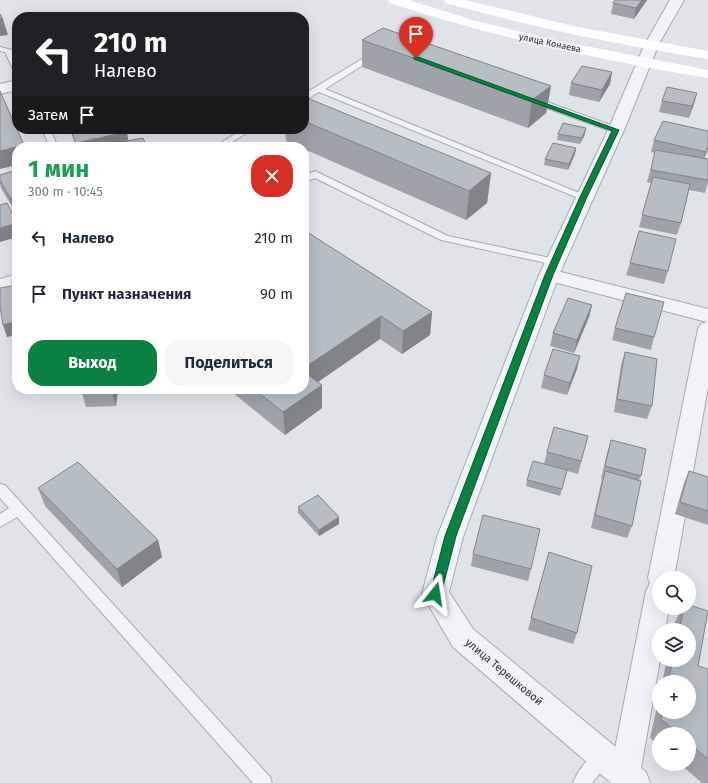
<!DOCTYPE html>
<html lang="ru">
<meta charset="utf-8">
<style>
:root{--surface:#fff;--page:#f6f6f7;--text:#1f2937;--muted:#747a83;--accent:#0b8043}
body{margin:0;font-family:"Fira Sans",sans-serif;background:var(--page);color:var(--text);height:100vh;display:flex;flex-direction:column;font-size:15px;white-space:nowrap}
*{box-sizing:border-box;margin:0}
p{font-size:13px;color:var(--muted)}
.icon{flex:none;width:22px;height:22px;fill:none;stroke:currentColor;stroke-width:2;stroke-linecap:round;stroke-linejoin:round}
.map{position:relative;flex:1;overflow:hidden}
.sheet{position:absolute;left:12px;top:142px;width:297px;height:252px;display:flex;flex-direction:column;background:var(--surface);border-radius:16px;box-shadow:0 4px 16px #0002}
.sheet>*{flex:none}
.guide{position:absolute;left:12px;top:12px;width:297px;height:122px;border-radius:16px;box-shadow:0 4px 16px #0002;background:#202124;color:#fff;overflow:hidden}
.fabs{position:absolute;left:652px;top:571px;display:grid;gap:8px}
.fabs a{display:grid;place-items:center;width:44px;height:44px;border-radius:50%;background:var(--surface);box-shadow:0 4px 16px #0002;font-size:20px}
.pin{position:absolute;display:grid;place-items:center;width:34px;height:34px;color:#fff;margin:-41px -17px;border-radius:50% 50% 50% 0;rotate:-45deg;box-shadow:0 0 4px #0007}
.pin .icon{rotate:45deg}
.me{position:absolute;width:44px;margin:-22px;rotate:15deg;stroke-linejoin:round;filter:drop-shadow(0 0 3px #0008)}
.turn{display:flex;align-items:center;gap:14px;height:84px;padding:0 16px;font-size:18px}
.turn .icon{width:52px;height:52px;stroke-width:2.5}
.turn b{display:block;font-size:28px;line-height:34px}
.then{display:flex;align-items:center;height:38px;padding:0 16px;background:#0003;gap:8px;font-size:15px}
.round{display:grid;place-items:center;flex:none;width:42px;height:42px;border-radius:16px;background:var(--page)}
.head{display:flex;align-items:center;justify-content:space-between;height:68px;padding:0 16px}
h1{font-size:24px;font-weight:700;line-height:30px;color:#1e9e55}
.primary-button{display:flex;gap:8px;margin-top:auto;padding:8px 16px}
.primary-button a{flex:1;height:46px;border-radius:16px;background:var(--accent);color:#fff;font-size:16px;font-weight:700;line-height:46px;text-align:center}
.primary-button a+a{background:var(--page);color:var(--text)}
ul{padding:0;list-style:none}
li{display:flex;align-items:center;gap:12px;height:56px;padding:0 16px}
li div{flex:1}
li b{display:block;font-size:15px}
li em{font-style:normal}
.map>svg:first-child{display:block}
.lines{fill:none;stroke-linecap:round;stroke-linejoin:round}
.service-casing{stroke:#a4acb2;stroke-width:2}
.minor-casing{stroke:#a4acb2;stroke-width:2}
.tertiary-casing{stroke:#a4acb2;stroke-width:2}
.service{fill:#f1f4f6;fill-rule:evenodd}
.minor{fill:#f1f4f6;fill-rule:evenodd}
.tertiary{fill:#f1f4f6;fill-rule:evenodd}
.secondary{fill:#fff;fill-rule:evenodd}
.wall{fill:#9da3a9}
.shaded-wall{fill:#7f8589}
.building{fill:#b6bec4;stroke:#7f8589}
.route{fill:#0b8043;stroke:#07532c}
.labels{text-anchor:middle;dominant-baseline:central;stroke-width:4;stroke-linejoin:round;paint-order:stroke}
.far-street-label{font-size:9px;fill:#28343e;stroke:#eef2f5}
.street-label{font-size:11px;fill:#28343e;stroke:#eef2f5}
</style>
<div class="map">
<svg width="708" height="783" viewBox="0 0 708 783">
<rect width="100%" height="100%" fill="#dfe4e8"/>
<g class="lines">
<g class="service-casing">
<path id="service" d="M0 47 12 50 17 61V71L13 69 5 52 0 51Z
M372 53 379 55 325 89 589 197 587 199H581L319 92 304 101V94Z
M533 97 619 128 620 130 616 133 613 132 530 102 529 100Z
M42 129H50L58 147H50Z
M243 129H253L224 147H214Z
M315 171 448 236 555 259 560 262 555 265 441 240 315 178 304 183V176Z
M0 484 5 485 23 505 270 777 272 783H253L17 517 0 527V514L9 508 0 498Z
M603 748 609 750 611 756 609 762 592 783H573C577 771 591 753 603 748Z"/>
</g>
<g class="minor-casing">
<path id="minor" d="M670 0H684L656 49H646L644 46Z
M17 80V90L0 94V84Z
M549 269 708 309V387L674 578H659V608H669L665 630H659L660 660 640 774 637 783H613L610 774 646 591 650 583 648 578 698 329 701 324 707 322 542 279 539 275 542 271Z
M17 274V286L0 291V279Z"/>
</g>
<g class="tertiary-casing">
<path id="tertiary" d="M651 42 656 43 658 46 624 130 559 275 463 537 449 592 473 629 646 772 650 783H611L453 647 422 594 437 537 539 275 608 130 644 46 646 43Z"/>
</g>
<use href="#service" class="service"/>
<use href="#minor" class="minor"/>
<use href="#tertiary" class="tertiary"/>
<path class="secondary" d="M388 0H408L476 21 550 39 708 70V78C600 60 494 37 390 3Z
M444 0H465L578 27 708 51V59C620 45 532 27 446 3Z"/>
</g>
<path class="wall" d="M647 0 634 19 611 14 613 3Z
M362 40 551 86 546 113 528 128 362 67Z
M612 72 610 84 599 102 569 95 571 83Z
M697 93 689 118 659 112 662 101Z
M304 100 491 173 487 203 466 220 304 149V147H300L286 141 285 129H304Z
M708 131V149L704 159H708V182L705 193 689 190 681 223 677 235 639 227 651 183 647 182 655 153 651 152 654 140Z
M72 134 129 141 147 147H76Z
M558 134H585L580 144 557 140Z
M576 148 575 154 568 170 544 165 545 159Z
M17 170V209L14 210 1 188 0 184V175Z
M304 230 432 312 430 335 402 354 380 339 318 382 322 385V408L285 435 228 389H304Z
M630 263 668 271 664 284 626 275Z
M592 305 589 317 574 353 550 346 553 333Z
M615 328 654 337 651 350 612 340Z
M625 352 652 406 647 419 614 412 621 365Z
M577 369 567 395 541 388 544 375Z
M41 389H78L77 393H42Z
M81 389H118L116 406 86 407Z
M588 436 578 474 567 471 560 496 526 486 527 480 544 464 547 452Z
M611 440 641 476 639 480 632 526 627 538 591 528 602 479H601L607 453Z
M689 471 708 477V525L675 514 684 483Z
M38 488 158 540 162 557 122 587 45 506Z
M298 507 339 524 319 536 298 513Z
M549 552 577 633 573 644 528 630Z
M473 554 531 569 528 581 471 566Z
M682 608H689L698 666 708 669V783H702L680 764H689V734H659V746L650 738 659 698V712H689V682H662L667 660H689V630H673L674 624Z"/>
<path class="shaded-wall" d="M642 0H647L634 19 636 8Z
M0 19H3L8 35 0 36Z
M612 72 610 84 599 102 602 90Z
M551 86 546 113 528 128 532 100Z
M697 93 694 104 689 118 692 106Z
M586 128 585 134 580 144 582 138Z
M127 132 129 144 112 147H77L76 143Z
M24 145V147H17V165L0 169V151Z
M708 146V149L702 164Z
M576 148 575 154 568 170 569 164Z
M491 173 487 203 466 220 469 191Z
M17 196V209L14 210 10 198Z
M17 223V237L0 242V228Z
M592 305 589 317 574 353 577 340Z
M432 312 430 335 402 354 403 331Z
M381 316 380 339 302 393 304 389V368Z
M17 321V335L7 337 3 325Z
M580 356 577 369 567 395 570 383Z
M322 385V408L285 435 283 412Z
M75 389H78L77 393Z
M111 389H118L116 406Z
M339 517V524L319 536V530Z
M158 540 162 557 122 587 117 569Z"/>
<path class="building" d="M615 0H642L636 8 613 3Z
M0 14 3 19H0Z
M383 28 551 86 532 100 362 40Z
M582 66 612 72 602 90 571 83Z
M667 87 697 93 692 106 662 101Z
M0 91 24 145 0 151Z
M307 98 491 173 469 191 304 121V100Z
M663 121 708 131V146L706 152 654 140Z
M563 123 586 128 582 138 558 134Z
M97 129H125L127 132 76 143 72 134Z
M143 138 147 147H113L112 144Z
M553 143 576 148 569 164 545 159Z
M206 144 215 147H203Z
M655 150 708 159V180L651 170Z
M17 170V196L10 198 0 180V175Z
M653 177 690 184 681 223 642 215Z
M7 203 17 223 0 228V205Z
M304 230 432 312 403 331 381 316 304 368Z
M639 231 676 239 668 271 630 263Z
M17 285V321L3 325 0 306V288Z
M626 293 664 302 654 337 615 328Z
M568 298 592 305 577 340 553 333Z
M553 349 580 356 570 383 544 375Z
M625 352 657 359 652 406 617 399Z
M304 372 322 385 283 412 254 389H304Z
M554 427 588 436 581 461 547 452Z
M611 440 646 449 641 476 605 466Z
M533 461 567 470 562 489 527 480Z
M78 462 158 540 117 569 38 488Z
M605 471 641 481 632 526 595 515Z
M689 471 708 477V511L680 502Z
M318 495 339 517 319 530 298 507Z
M483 515 540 529 531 569 473 554Z
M549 552 592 566 577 633 531 618Z
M689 605 708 611 698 666 708 669V759L689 743V734H679L661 719 662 712H689V682H668L673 660H689V630H679L684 608H689Z"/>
<path class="route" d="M414 57H418L619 130 587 197 553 275 456 536 441 594 439 597 435 598 431 597 430 594 445 536 545 275 580 197 612 131 414 59Z"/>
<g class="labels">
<g class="far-street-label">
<text transform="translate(550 43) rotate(12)">улица Конаева</text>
</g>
<g class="street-label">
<text transform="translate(504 672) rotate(40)">улица Терешковой</text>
</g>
</g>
</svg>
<div class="fabs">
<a><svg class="icon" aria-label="search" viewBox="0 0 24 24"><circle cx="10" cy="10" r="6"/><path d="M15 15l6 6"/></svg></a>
<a><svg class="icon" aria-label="layers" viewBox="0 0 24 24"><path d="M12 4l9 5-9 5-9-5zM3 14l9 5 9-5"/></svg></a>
<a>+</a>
<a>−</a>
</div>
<div class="pin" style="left:416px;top:58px;background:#d93025"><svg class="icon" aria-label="arrive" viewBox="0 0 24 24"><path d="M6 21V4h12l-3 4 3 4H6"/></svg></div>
<svg class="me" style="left:435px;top:594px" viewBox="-20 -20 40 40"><path d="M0-17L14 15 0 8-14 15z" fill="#0b8043" stroke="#fff" stroke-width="4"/></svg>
<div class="guide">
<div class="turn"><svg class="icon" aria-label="left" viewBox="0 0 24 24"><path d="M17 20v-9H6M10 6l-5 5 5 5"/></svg><div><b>210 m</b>Налево</div></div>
<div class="then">Затем<svg class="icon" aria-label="arrive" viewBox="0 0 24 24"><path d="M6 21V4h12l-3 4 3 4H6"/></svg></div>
</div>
<section class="sheet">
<div class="head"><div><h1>1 мин</h1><p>300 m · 10:45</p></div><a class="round" style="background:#d93025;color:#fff"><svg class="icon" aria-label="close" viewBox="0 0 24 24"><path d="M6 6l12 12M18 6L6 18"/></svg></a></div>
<ul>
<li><svg class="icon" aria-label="left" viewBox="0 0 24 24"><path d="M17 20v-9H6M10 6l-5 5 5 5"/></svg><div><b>Налево</b></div><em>210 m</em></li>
<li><svg class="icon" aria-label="arrive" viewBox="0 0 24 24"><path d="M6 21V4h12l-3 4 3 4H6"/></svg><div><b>Пункт назначения</b></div><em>90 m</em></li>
</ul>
<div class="primary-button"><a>Выход</a><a>Поделиться</a></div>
</section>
</div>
